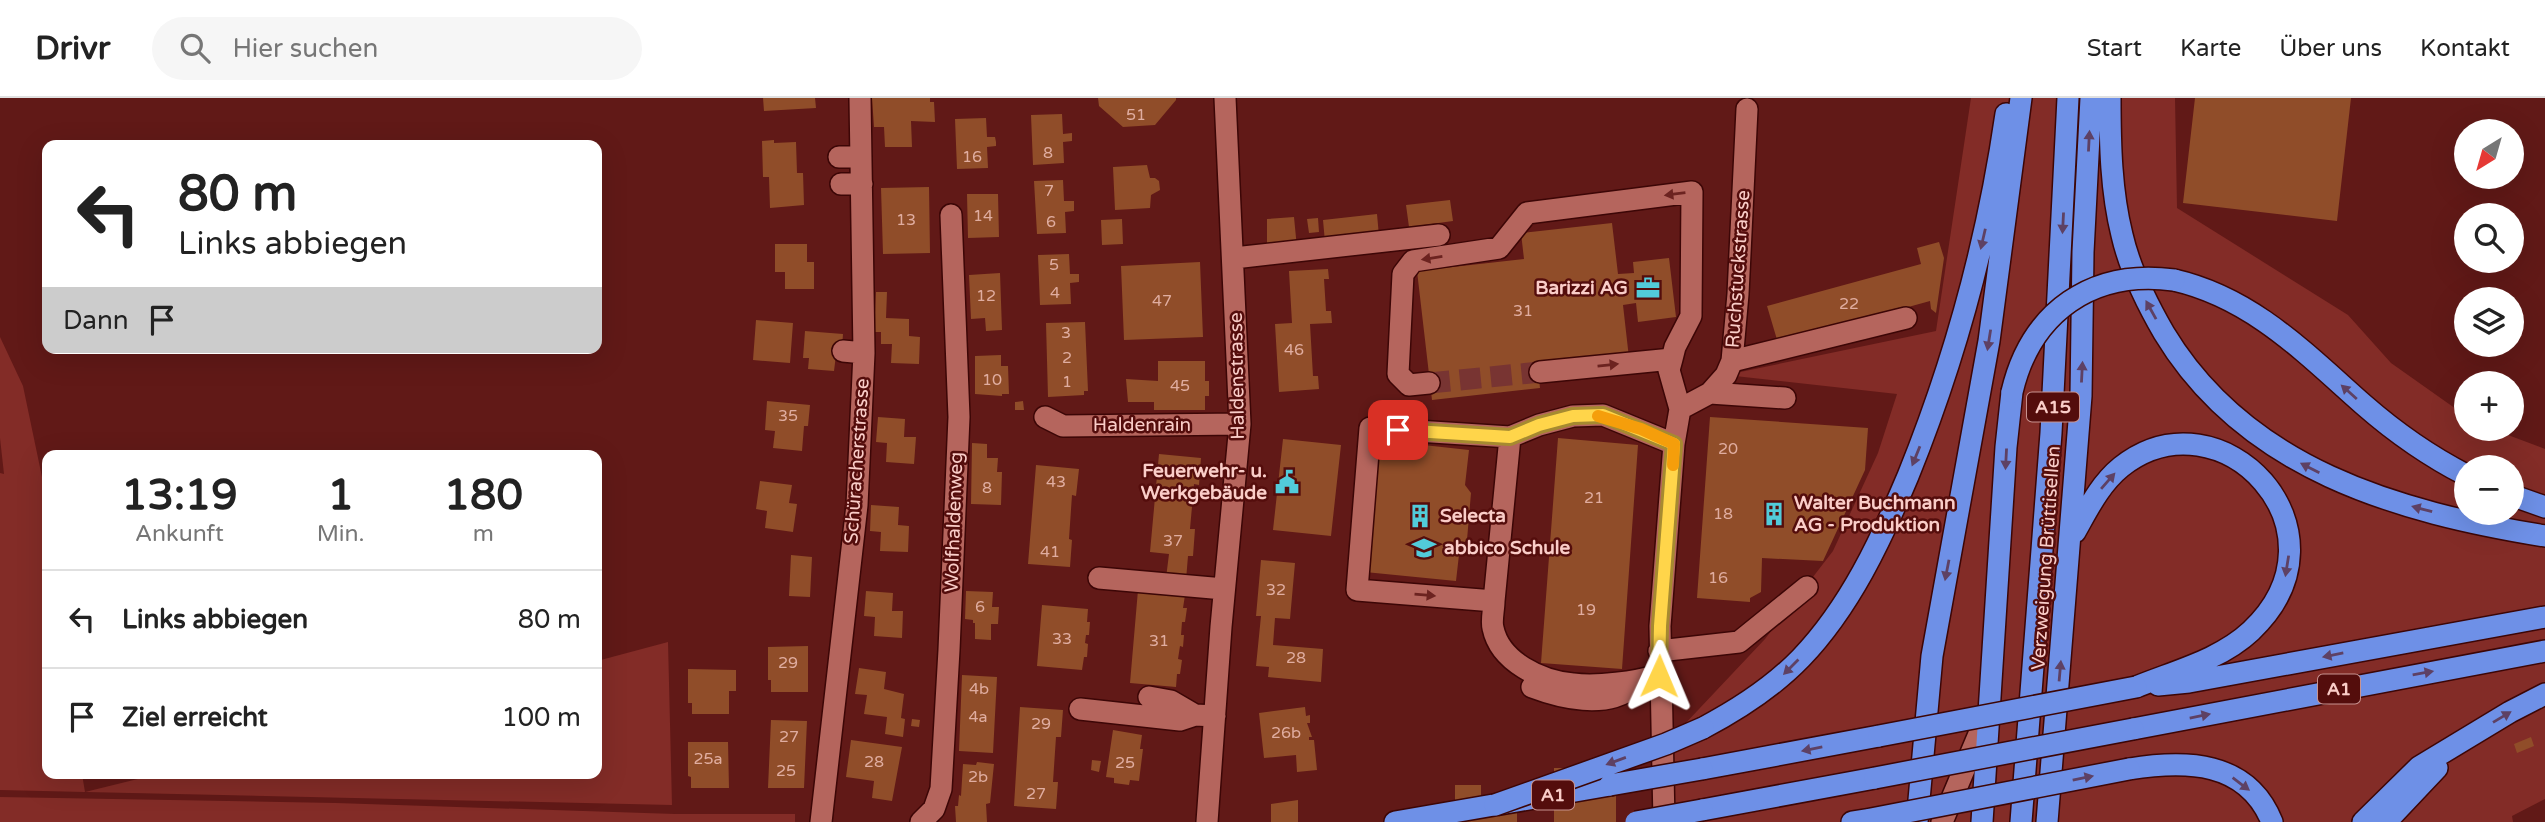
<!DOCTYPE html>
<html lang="de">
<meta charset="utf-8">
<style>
:root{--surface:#fff;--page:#f6f6f6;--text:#222;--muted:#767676;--line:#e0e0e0}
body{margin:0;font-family:"Varela Round",sans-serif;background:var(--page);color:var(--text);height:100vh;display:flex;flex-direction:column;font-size:26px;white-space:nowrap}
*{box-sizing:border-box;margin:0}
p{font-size:23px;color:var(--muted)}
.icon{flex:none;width:38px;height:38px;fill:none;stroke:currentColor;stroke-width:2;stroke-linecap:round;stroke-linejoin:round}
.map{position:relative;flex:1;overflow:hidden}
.panel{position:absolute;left:42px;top:352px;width:560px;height:329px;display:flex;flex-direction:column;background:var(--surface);border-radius:14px;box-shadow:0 7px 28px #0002}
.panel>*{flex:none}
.hud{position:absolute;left:42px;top:42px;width:560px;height:214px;border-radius:14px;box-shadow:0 7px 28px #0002;background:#fff;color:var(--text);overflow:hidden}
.needle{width:46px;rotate:217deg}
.fabs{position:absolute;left:2454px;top:21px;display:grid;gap:14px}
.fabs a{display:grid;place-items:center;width:70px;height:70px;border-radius:50%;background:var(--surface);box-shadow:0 7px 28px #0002;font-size:35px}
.pin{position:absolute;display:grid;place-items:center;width:60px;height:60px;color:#fff;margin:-30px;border-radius:14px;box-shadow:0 4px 10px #0006}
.me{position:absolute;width:77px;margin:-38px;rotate:1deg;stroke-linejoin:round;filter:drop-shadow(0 0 5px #0008)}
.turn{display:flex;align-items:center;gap:24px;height:147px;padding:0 21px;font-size:32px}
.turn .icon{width:91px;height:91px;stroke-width:2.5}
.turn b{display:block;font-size:49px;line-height:60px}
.then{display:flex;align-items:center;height:66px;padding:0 21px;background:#0003;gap:14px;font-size:26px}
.eta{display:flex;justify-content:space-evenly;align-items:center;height:119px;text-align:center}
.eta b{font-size:42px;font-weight:800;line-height:49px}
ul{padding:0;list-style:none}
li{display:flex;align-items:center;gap:21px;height:98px;padding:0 21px;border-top:2px solid var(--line)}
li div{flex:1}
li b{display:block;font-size:26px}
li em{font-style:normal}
header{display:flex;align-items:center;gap:42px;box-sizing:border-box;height:98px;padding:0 35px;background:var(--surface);border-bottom:2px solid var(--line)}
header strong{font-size:33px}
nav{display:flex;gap:38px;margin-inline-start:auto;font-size:24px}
.search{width:490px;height:63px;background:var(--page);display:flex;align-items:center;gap:18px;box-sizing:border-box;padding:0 24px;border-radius:38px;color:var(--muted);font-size:26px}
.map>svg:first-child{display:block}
.green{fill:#832c27;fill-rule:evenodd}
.building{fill:#904d29}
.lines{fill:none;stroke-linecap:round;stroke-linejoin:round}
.minor-tunnel{stroke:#783432;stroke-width:21;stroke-dasharray:21 10;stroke-linecap:butt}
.minor-casing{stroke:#3c0606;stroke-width:24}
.highway-casing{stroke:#3c0606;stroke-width:24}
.minor{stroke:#b5655d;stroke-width:21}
.highway{stroke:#6e90e7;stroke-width:21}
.highway-bridge-casing{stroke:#3c0606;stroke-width:24;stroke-linecap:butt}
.highway-bridge{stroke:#6e90e7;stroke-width:21}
.oneway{fill:#5e4164}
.oneway2{fill:#6c2320}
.route-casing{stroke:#a68a30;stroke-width:18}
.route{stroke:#ffd54a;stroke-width:12}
.slow{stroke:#f59e0b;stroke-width:12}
.labels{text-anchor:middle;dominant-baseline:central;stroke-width:5;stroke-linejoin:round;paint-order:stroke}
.number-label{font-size:16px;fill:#e0ada0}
.shield{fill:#540d0c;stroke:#c89390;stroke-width:2}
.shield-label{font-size:18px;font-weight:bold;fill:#facdc8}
.street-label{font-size:19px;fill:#facdc8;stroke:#540d0c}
.poi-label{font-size:19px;font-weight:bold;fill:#facdc8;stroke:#540d0c;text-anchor:start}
</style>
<header>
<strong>Drivr</strong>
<div class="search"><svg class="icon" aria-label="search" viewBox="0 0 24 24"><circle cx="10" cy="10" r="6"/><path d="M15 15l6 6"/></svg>Hier suchen</div>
<nav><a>Start</a><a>Karte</a><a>Über uns</a><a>Kontakt</a></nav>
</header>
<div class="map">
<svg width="2545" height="724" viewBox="0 0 2545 724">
<rect width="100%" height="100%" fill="#611917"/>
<path class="green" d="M1971 0H2175L2177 110 2348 217 2391 265 2466 318V331H2492L2545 351V701L2512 718 2513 724H1666V646L1765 541 1833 453 1878 355 1897 296 1726 277 1936 233ZM2466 369H2511V415H2466Z
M0 239 23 288 47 403V676H82L85 694 158 676H597V563L668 544 672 707 85 694 0 692V375L4 376 0 340Z
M0 699 336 705 675 716H795V724H0Z"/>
<path class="building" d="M763 0H815L816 10 764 13Z
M872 0H930V4H934L935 24 911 23 912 49H885L884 29H874Z
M1098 0H1176V2L1155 27 1123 29 1099 8Z
M2195 0H2351L2337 123 2183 105Z
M1062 16 1063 36 1072 35V43L1063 44 1064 65 1033 67 1031 17Z
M986 20 987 39H995L996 44V48L987 49 988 70 957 71 955 21Z
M774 42V45L796 44 797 75H803L804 107 770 110 769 79H763L762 43Z
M1147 67 1150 80H1155L1159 83 1160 92 1151 97 1150 110 1115 112 1113 69Z
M1063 82 1064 103H1074V113L1065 114 1066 135 1037 136 1034 83Z
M929 89 930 155 883 156 881 90Z
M967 96H998L999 139 968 140Z
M1450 102 1453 123 1409 129 1406 107Z
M1377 116 1379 138 1325 144 1323 122Z
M1294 119 1297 150 1267 148V121Z
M1318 120 1319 134 1309 135 1307 121Z
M1122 121 1123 146 1102 147 1101 122Z
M1612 125 1618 176 1634 175 1633 164 1669 160 1676 219 1638 224 1636 205 1623 207 1629 260 1538 270 1540 290 1432 302 1417 173 1524 161 1521 135Z
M1939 144 1944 160 1936 215 1931 211 1930 203 1778 245 1767 208 1921 166 1917 150Z
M775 146H807V164H814V191H785V174H775Z
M1069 156 1070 176H1079V184L1070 185 1071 206 1040 207 1038 157Z
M1200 164 1203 239 1124 242 1121 168Z
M1328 171 1329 181H1324L1326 213H1331L1332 225 1310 226 1313 278H1318L1319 291 1279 294 1275 226 1292 225 1289 173Z
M1000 175 1002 232 986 233 985 220 971 221 969 177Z
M876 194H887L886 220 909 221V238L920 239 919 266 891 265 892 246H881V234H874Z
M756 222 793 225 790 265 753 262Z
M1085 224 1088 293H1084V297L1048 299 1046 225Z
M805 233 843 236 842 250 837 249 834 273 808 271 809 260H803Z
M1001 257V268H1008L1009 296H1002V298L975 296V258Z
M1158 263H1205V283H1209V298H1205V312H1154V304H1128L1126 281 1158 283Z
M767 303 810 307 808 328H804L802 353 773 350 775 333 765 332Z
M1023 303 1024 312H1015V304Z
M878 319 905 321 904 339H916L914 366 886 364 887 345 876 344Z
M1710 319 1868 330 1865 372 1823 463 1762 460 1761 494 1750 500V504L1697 500Z
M1558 340 1638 347 1622 571 1541 565Z
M1283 341 1341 347 1331 438 1273 432Z
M1378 342 1469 352 1465 387 1471 395 1467 442 1460 448 1456 483 1365 474Z
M972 345 987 346V360H998L997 374H1002L1001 407 971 406Z
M1159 356 1201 360 1199 387 1194 386 1190 431H1195L1193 458H1188L1186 482 1166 480 1169 456 1150 454Z
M1036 367 1079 371 1076 398 1072 397 1069 441 1072 442 1070 469 1028 466Z
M760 383 792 387 789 405 797 406 793 434 765 430 767 413 756 411Z
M871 407 899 409 898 427 909 428 908 454 880 453 881 434 870 433Z
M791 457 812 459 810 499 789 498Z
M1261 462 1295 465 1290 521 1275 520 1273 547 1323 551 1321 584 1268 579 1269 569 1256 568 1261 518H1256Z
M1138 492 1185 497 1183 510H1187L1185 524H1182L1181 537H1184L1183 549 1180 548 1178 561 1182 562 1180 576H1177L1176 589 1130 585Z
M866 493 893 495 892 513H903L902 540 874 538 875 519 864 518Z
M966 493 993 494 992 509H999L998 526H991V542L975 541V525H973V522L965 521Z
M1042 507 1088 511 1087 524H1090L1089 537H1086L1085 545 1088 546 1087 559H1084L1082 572 1037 568Z
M808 548V594H771V582H768V549Z
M859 570 886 574 884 591 904 596 901 620 905 621 903 639 885 636 887 619 864 616 867 597 855 596Z
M688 571 736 572V593H729V616H692V605H688Z
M962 577 997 579 993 655 959 653Z
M1020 609 1063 612 1061 639H1056L1053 684H1058L1056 711 1014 708Z
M1305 609 1306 618 1310 617V625H1307L1312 639H1309V642H1314L1317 672 1297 674 1296 657 1264 660 1259 615Z
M912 621 920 622 919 629 911 628Z
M771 622 807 623 804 690H768Z
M1113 632 1142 637 1140 651H1143L1139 683 1130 682 1129 687 1114 685V680L1106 679Z
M2531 639 2534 648 2517 655 2514 646Z
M851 642 902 649 892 703 872 700 874 683 846 679Z
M688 644H728L729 690H691V679L688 678Z
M1092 662 1101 663 1099 674 1091 672Z
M977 664 994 666 990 705 986 706 987 724H956L955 708H958L959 697 961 698 963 666 976 667Z
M1554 670H1580L1616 684V724H1554Z
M1455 687H1481V701H1517V724H1455Z
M1298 702V724H1271V706Z"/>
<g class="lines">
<path class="minor-tunnel" d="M1429 285 1540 274"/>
<g class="minor-casing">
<path id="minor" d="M839 59H861
M841 86H862
M1234 160 1439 137
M843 253 864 255
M1732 263 1906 220
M1429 285 1409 287 1398 276 1403 176 1413 163 1499 150 1527 115 1692 94 1691 218 1675 249 1672 261 1540 274
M1710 295 1785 300
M1680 311 1710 295 1726 277 1732 263 1738 196 1747 11
M1045 319 1063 328 1240 326
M1099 480 1224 491
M1494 503 1510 339
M1659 553 1739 544 1807 489
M1659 577C1635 584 1598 589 1573 586 1541 583 1500 564 1493 530 1491 523 1494 511 1494 503L1357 492 1370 330 1510 339 1539 327 1573 318 1603 317 1674 346
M1532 589C1561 600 1606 611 1633 589
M1149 599 1171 603 1195 617
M1080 611 1180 622 1195 617 1215 618
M821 724 857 407 864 255 860 0
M921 724 934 711 941 691 949 552 959 319 951 117
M1207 724 1221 529 1240 326 1225 0
M1664 724 1660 528 1674 346 1680 311 1669 272 1672 261
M1942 724 1987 617"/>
</g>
<g class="highway-casing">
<path id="highway" d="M2110 0C2110 46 2111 93 2122 137 2130 172 2146 204 2164 235 2246 371 2397 414 2545 438
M2174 182C2253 200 2306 256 2364 307 2396 335 2429 358 2466 377
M2511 397 2545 409
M2075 434C2088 411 2100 386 2121 369 2221 290 2357 433 2251 533 2220 562 2175 573 2136 589
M2158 587 2189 584 2545 519
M1703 630C1739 611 1772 590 1801 560 1850 509 1881 442 1908 378 1955 262 1988 140 2006 16
M2133 631 2545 553
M1702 671 1879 638
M2129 671C2185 662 2247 662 2272 724
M1702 712 1875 680
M1395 724 1610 687
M1852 724 1871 721
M1917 724 1932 558 1989 243 2021 0
M1982 724 2006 349 2012 294
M2021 724 2051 335 2068 0
M2047 724 2081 298 2083 154 2091 0
M2363 724 2419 669 2510 614 2545 596
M2386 724 2437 670"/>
</g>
<use href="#minor" class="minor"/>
<use href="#highway" class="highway"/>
<g class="highway-bridge-casing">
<path id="highway-bridge" d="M2012 294C2031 213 2093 171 2174 182
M1879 638 2136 589
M1875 680 2133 631
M1610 687 1702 671
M1495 707 1666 646 1703 630
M1871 721 2129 671
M1636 724 1702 712"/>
</g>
<use href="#highway-bridge" class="highway-bridge"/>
</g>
<defs><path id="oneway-solid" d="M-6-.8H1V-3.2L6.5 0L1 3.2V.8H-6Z" transform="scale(1.75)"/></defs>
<g class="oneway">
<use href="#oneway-solid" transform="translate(2089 43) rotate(-87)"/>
<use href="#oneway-solid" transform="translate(2063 125) rotate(93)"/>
<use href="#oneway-solid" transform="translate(1983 141) rotate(103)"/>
<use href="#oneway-solid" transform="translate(2151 212) rotate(-119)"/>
<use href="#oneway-solid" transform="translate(1989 242) rotate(99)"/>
<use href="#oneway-solid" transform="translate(2082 274) rotate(-87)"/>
<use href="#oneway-solid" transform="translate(2349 294) rotate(-138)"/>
<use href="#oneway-solid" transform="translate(1916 358) rotate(112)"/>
<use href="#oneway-solid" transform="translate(2006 361) rotate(93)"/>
<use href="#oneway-solid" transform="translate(2310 370) rotate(-153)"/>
<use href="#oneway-solid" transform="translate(2108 383) rotate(-49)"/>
<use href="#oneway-solid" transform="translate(2422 411) rotate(-165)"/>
<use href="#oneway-solid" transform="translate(2287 468) rotate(99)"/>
<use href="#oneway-solid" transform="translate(1947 472) rotate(101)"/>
<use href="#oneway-solid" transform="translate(2333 557) rotate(169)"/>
<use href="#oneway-solid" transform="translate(1791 569) rotate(135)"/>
<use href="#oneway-solid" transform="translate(2060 573) rotate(-85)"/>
<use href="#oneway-solid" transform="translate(2423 575) rotate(-10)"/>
<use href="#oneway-solid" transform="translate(2200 618) rotate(-11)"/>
<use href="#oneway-solid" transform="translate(2502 619) rotate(-31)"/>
<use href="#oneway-solid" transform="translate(1812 651) rotate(169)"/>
<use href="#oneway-solid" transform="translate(1616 663) rotate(160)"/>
<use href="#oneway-solid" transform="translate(2083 680) rotate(-11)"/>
<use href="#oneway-solid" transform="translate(2241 686) rotate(37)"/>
</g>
<g class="oneway2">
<use href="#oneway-solid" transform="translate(1675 96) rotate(173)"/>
<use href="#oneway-solid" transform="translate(1432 160) rotate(171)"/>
<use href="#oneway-solid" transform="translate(1608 267) rotate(-6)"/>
<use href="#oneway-solid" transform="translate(1425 497) rotate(5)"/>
</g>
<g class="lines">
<g class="route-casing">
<path id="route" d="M1398 332 1510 339 1539 327 1573 318 1603 317 1674 346 1660 528 1659 578"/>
</g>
<use href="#route" class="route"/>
<path class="slow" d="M1598 318 1641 331 1674 346 1673 367"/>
</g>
<defs>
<g id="office-bare" transform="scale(1.89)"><path d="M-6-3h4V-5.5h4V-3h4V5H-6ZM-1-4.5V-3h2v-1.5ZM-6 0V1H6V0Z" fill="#52cbda" stroke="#540d0c" stroke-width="2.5" paint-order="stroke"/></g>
<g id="civic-bare" transform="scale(1.89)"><path d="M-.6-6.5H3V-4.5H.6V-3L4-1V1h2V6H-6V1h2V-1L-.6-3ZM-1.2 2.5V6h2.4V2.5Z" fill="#52cbda" stroke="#540d0c" stroke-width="2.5" paint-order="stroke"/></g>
<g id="building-bare" transform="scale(1.89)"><path d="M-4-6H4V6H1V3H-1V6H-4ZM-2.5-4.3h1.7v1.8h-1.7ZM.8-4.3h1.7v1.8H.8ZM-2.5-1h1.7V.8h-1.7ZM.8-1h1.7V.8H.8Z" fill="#52cbda" stroke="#540d0c" stroke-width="2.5" paint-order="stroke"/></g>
<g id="school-bare" transform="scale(1.89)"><path d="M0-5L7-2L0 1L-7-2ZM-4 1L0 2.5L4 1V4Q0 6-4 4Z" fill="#52cbda" stroke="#540d0c" stroke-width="2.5" paint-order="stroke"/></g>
</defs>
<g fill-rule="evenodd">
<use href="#office-bare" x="1648" y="190"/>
<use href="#civic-bare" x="1287" y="384"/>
<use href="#building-bare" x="1774" y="416"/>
<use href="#building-bare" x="1420" y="418"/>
<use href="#school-bare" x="1424" y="450"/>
</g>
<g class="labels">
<g class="number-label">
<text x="1136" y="17">51</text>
<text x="1048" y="55">8</text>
<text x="972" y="59">16</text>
<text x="1049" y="93">7</text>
<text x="983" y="118">14</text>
<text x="906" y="122">13</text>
<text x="1051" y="124">6</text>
<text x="1054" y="167">5</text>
<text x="1055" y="195">4</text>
<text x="986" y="198">12</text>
<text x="1162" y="203">47</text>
<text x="1849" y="206">22</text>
<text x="1523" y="213">31</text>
<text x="1066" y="235">3</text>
<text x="1294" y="252">46</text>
<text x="1067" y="260">2</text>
<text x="992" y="282">10</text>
<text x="1067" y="284">1</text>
<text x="1180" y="288">45</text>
<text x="788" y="318">35</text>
<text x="1728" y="351">20</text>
<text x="1056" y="384">43</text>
<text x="987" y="390">8</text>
<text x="1594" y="400">21</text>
<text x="1723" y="416">18</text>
<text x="1173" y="443">37</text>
<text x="1050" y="454">41</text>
<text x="1718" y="480">16</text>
<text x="1276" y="492">32</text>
<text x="980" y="509">6</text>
<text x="1586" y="512">19</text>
<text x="1062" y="541">33</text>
<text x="1159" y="543">31</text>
<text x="1296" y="560">28</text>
<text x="788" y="565">29</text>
<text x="979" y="591">4b</text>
<text x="978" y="619">4a</text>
<text x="1041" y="626">29</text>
<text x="1286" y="635">26b</text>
<text x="789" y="639">27</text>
<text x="708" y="661">25a</text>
<text x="874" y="664">28</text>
<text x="1125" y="665">25</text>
<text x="786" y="673">25</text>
<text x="978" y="679">2b</text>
<text x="1036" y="696">27</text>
</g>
<g class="shield">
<rect x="2027" y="294.5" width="52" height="29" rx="5"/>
<rect x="2318" y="576.5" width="42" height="29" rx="5"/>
<rect x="1532" y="682.5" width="42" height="29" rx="5"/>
</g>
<g class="shield-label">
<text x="2053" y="309">A15</text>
<text x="2339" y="591">A1</text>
<text x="1553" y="697">A1</text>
</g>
<g class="street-label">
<text transform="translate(1738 171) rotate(-86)">Ruchstuckstrasse</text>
<text transform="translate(1237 278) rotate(-91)">Haldenstrasse</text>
<text x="1142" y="327">Haldenrain</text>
<text transform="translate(857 363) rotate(-86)">Schüracherstrasse</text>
<text transform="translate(954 424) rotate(-88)">Wolfhaldenweg</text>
<text transform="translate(2046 460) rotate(-86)">Verzweigung Brüttisellen</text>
</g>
<g class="poi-label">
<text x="1628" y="190" text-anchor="end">Barizzi AG</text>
<text x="1267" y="373" text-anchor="end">Feuerwehr- u.<tspan x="1267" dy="22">Werkgebäude</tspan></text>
<text x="1794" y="405">Walter Buchmann<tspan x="1794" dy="22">AG - Produktion</tspan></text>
<text x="1440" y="418">Selecta</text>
<text x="1444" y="450">abbico Schule</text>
</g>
</g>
</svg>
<div class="fabs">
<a><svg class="needle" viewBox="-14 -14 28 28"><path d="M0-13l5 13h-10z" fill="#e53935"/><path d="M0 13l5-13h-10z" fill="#767676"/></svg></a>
<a><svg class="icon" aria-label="search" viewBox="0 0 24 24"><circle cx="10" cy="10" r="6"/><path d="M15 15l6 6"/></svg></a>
<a><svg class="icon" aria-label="layers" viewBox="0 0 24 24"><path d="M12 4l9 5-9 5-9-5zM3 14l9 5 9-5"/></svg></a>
<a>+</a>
<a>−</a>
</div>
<div class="pin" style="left:1398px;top:332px;background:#d93025"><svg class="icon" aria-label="arrive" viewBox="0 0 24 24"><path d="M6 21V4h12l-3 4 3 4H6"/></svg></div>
<svg class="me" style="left:1659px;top:578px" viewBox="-20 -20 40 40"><path d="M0-17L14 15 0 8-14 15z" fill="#ffd54a" stroke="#fff" stroke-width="4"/></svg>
<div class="hud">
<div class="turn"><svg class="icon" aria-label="left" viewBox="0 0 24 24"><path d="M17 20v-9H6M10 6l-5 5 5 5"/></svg><div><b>80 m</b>Links abbiegen</div></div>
<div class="then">Dann<svg class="icon" aria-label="arrive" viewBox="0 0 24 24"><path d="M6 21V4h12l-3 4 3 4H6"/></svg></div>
</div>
<section class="panel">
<div class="eta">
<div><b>13:19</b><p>Ankunft</p></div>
<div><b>1</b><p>Min.</p></div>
<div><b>180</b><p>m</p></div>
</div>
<ul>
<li><svg class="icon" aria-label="left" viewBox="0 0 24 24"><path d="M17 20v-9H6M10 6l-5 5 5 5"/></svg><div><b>Links abbiegen</b></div><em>80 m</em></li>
<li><svg class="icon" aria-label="arrive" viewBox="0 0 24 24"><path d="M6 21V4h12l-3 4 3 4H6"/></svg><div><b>Ziel erreicht</b></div><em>100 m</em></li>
</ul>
</section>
</div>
